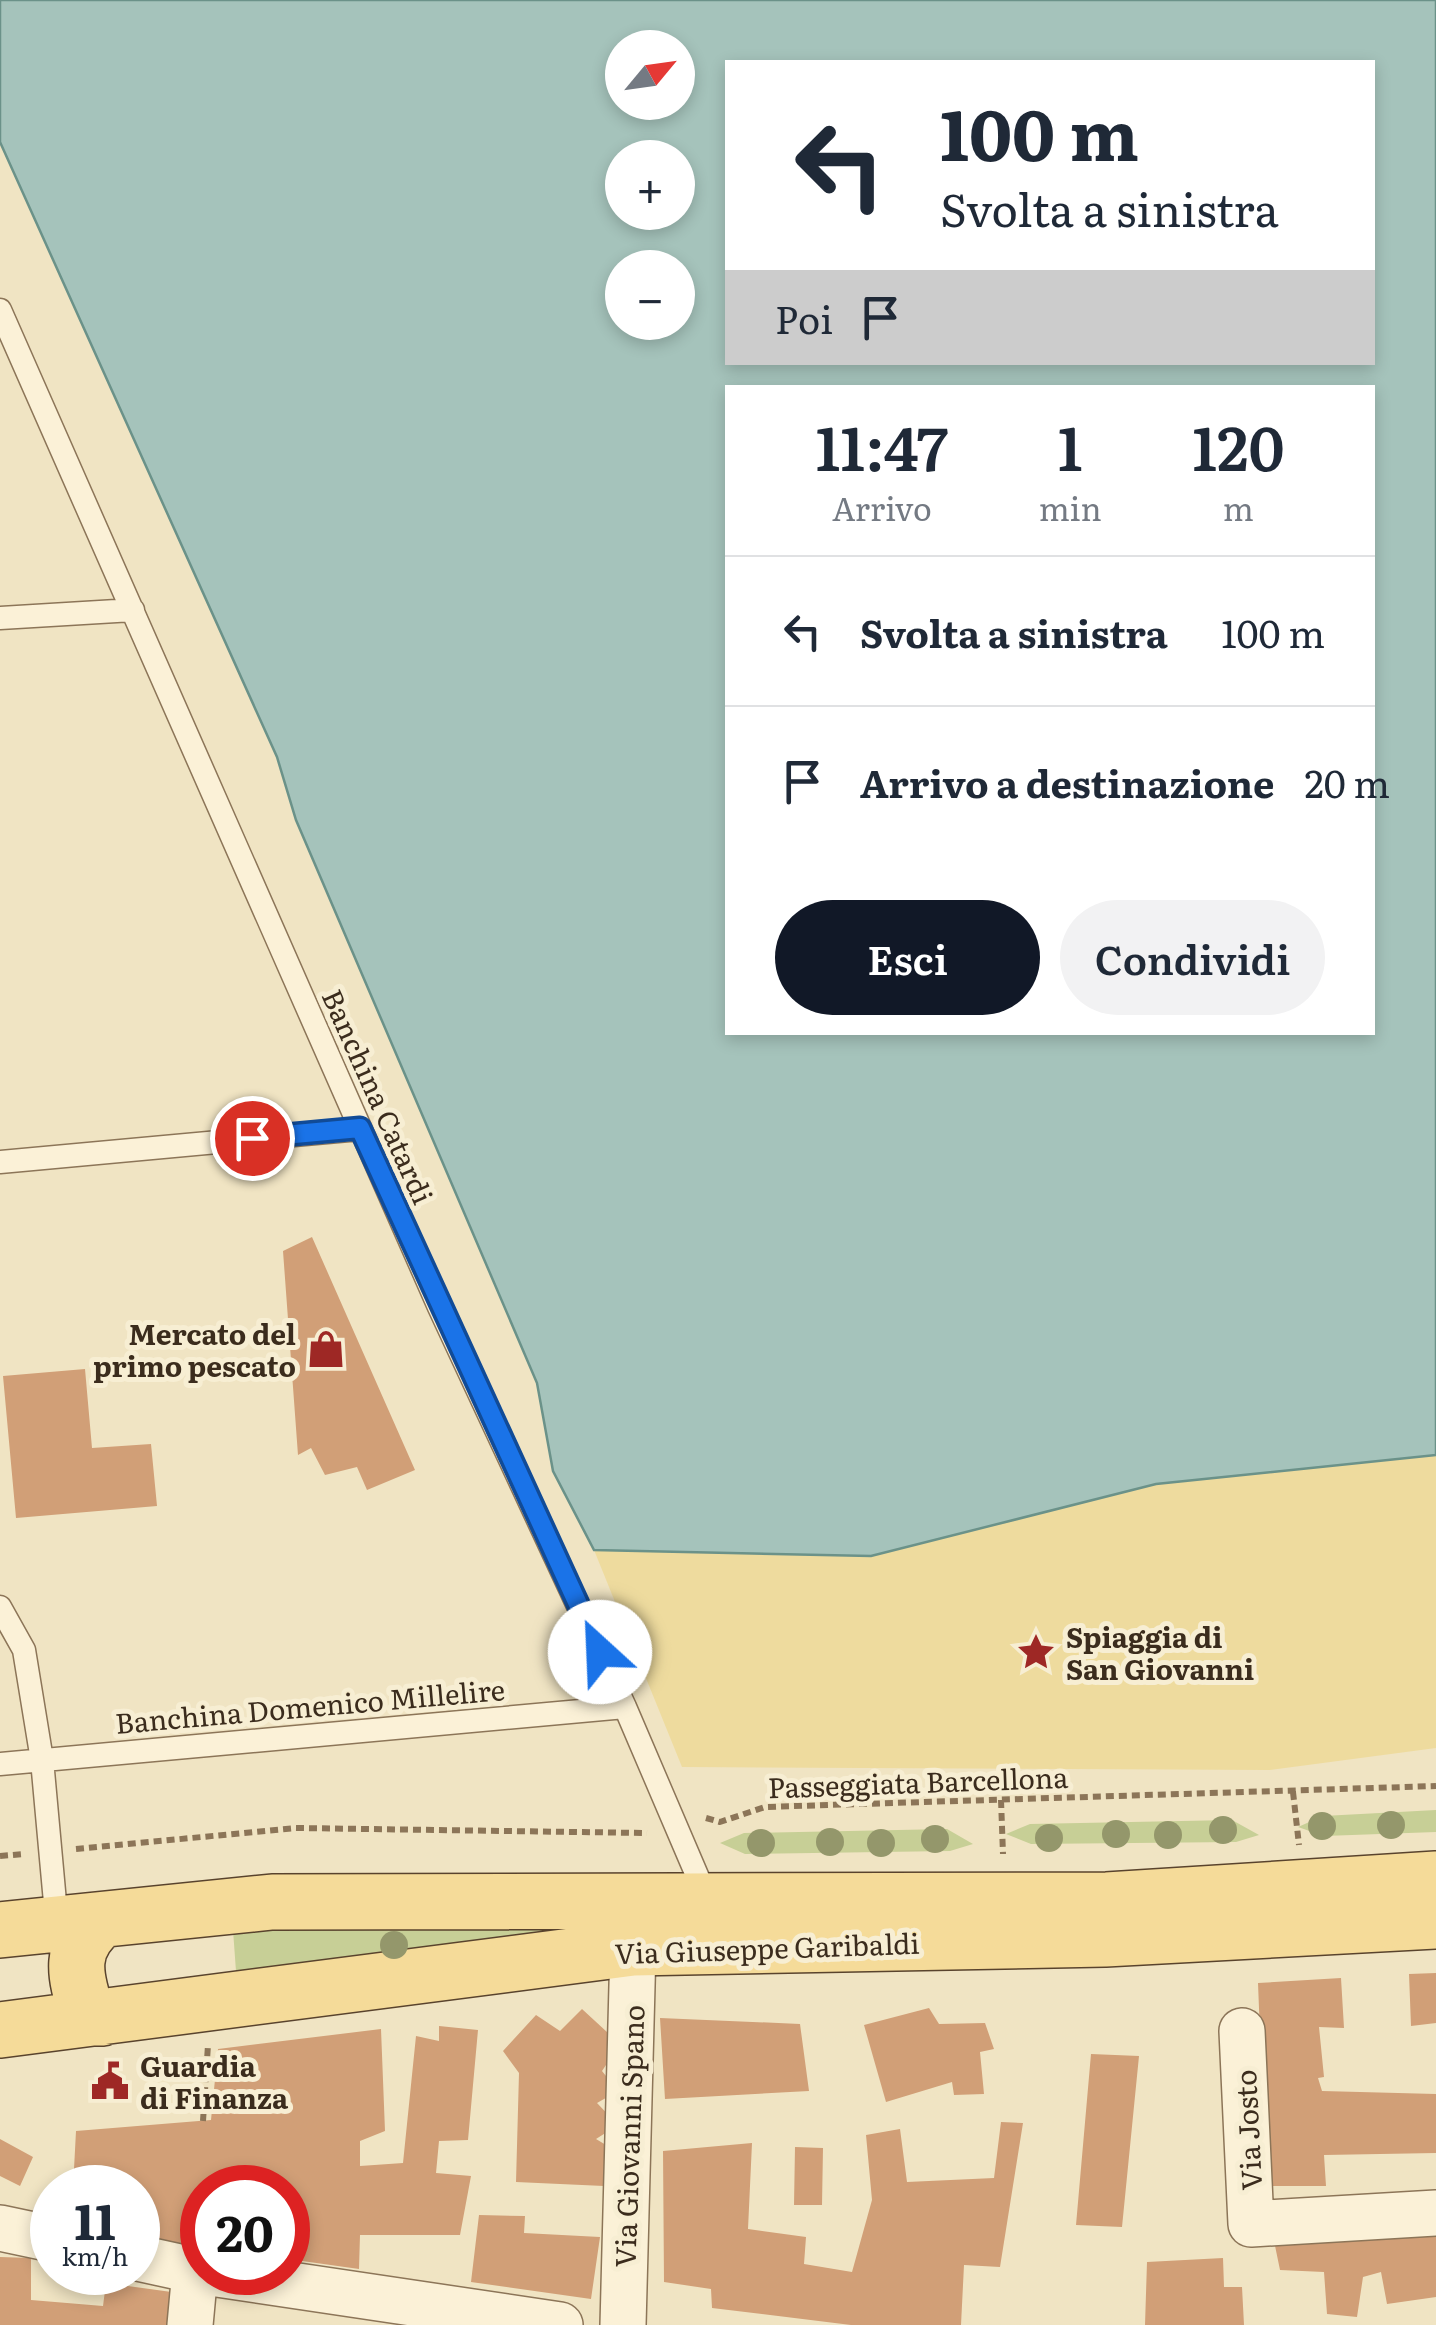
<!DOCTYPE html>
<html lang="it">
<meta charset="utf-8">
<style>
:root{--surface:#fff;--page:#f2f2f3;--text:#1f2937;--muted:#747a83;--line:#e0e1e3;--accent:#111827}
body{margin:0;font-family:Literata,serif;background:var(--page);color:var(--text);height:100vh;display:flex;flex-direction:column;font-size:38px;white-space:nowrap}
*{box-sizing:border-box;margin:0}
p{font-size:32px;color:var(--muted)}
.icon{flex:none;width:55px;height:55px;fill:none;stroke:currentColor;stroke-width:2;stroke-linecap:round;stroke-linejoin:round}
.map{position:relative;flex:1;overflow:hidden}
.details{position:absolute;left:725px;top:385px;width:650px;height:650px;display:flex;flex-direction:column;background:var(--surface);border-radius:0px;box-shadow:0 5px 15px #0003}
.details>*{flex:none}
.hud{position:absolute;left:725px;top:60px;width:650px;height:305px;border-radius:0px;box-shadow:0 5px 15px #0003;background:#fff;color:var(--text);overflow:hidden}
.needle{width:65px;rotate:61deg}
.buttons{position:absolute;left:605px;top:30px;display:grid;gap:20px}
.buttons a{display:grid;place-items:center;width:90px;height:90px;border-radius:50%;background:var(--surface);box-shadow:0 5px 15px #0003;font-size:50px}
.speed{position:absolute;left:30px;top:2165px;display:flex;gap:20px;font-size:50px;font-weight:700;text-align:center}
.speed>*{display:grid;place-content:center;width:130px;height:130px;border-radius:50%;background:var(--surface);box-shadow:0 5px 15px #0003;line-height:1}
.speed small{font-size:25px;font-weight:400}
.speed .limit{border:15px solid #d22;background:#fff;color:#111}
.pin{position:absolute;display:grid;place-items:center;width:85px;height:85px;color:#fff;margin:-42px;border:5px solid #fff;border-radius:50%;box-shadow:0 2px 10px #0007}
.me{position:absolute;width:110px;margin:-55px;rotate:335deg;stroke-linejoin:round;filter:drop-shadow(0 0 8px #0008)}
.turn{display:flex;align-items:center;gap:35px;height:210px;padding:0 50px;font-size:45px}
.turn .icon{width:130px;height:130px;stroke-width:2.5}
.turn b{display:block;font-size:70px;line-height:85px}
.then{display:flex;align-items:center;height:95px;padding:0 50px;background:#0003;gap:20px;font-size:38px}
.eta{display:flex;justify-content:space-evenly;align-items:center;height:170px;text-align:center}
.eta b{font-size:60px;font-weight:600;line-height:70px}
.button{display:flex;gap:20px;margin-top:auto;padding:20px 50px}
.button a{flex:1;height:115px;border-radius:60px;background:var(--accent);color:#fff;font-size:40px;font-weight:600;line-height:115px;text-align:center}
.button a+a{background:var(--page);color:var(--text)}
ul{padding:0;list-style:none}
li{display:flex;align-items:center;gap:30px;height:150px;padding:0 50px;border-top:2px solid var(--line)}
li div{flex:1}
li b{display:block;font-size:38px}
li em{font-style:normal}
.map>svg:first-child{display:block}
.green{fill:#c7cf96}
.sand{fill:#eedb9e}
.water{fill:#a5c3bb;stroke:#6b9289;stroke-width:2.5;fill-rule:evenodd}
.building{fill:#d19f77}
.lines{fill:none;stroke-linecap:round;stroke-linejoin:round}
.service-casing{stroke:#8c7558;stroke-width:25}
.minor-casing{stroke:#8c7558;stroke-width:48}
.primary-casing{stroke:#59432d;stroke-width:58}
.path{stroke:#8c7558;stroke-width:6;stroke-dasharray:8 5;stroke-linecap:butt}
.service{stroke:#fbf1d7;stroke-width:22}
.minor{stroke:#fbf1d7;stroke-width:45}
.primary{stroke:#f5db99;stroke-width:55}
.tree{fill:#94976b}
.route-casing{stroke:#114b97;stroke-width:25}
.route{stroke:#1a73e8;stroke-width:18}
.labels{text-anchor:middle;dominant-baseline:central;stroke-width:10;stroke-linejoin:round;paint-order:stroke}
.street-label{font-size:28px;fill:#3b2c1d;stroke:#f7eed3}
.poi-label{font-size:28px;font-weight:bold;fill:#3b2c1d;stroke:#f7eed3;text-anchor:start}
</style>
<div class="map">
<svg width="1436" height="2325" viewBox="0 0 1436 2325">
<rect width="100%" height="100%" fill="#f0e4c3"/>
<path class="green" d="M1436 1810V1832L1324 1836 1298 1827 1323 1816Z
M1232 1820 1259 1835 1236 1842 1031 1844 1006 1834 1030 1824Z
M947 1829 973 1844 950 1851 745 1854 720 1843 744 1833Z
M543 1924 546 1938 237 1985 233 1930Z"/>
<path class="sand" d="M1436 1455V1748L1270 1770 682 1767 594 1550 871 1556 1156 1484Z"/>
<path class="water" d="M0 0H1436V1455L1156 1484 871 1556 594 1550 553 1471 537 1383 296 820 277 757 0 142ZM622 48H678V102H622ZM728 62H1372V362H728ZM622 158H678V212H622ZM622 268H678V322H622ZM728 388H1372V1032H728Z"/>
<path class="building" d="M312 1237 415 1470 367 1490 357 1467 325 1475 311 1448 298 1455 283 1251Z
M85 1369 92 1448 151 1444 157 1506 16 1518 3 1376Z
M1436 1973V2023L1411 2026 1409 1974Z
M1341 1978 1344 2028 1319 2027 1324 2077 1318 2078 1322 2091 1436 2094V2153L1324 2155 1326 2186H1266L1258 1983Z
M929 2008 939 2024 985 2023 994 2049 980 2052 984 2094 954 2095 952 2082 886 2102 864 2025Z
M582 2009 620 2044 602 2071 618 2091 597 2103 618 2125 596 2139 616 2151 604 2186 516 2182 519 2073 503 2051 536 2015 560 2031Z
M660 2018 800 2024 809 2091 665 2099Z
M439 2026 478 2030 468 2140 439 2141 436 2173 471 2176 460 2235H360L359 2269 288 2259V2188H202V2248L138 2238V2188H73L76 2131 211 2120 218 2049 381 2029 385 2131 360 2141V2166L403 2163 416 2036 439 2041Z
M1091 2054 1139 2056 1122 2227 1076 2225Z
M1001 2122 1023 2123 1000 2267 964 2265 961 2325H851L712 2308 711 2289 664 2282 663 2151 752 2143 748 2229 806 2237 804 2264 852 2272 872 2200 866 2135 900 2129 907 2182 994 2178Z
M0 2139 33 2157 20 2186 0 2176Z
M795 2147 823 2148 822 2205H794Z
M479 2215 525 2216 524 2233 600 2237 591 2299 471 2282Z
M1436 2233V2297L1387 2304 1381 2272 1363 2277 1357 2317 1327 2314 1324 2272 1280 2270 1273 2236Z
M0 2257 31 2258V2300L103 2306 106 2283 186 2294 183 2325H0Z
M1223 2258 1224 2287H1242L1244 2325H1145L1147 2262Z"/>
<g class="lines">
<g class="service-casing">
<path id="service" d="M0 310 439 1307 625 1707 708 1901
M0 618 133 610
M0 1162 360 1129
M0 1607 24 1650 42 1760 57 1924
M0 1764 625 1707"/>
</g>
<g class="minor-casing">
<path id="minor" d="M1242 2031 1251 2224 1436 2213
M0 2228 52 2239
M138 2258 202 2272
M204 2272 560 2325
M190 2325 195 2271
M623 2325 633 1948"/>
</g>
<g class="primary-casing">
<path id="primary" d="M102 1920C68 1946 74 1975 87 2013L102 2018
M0 1930 272 1902 1107 1900 1436 1879
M0 2030 633 1948 1105 1939 1436 1921"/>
</g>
<path class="path" d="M1293 1792 1299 1845
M1001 1800 1003 1854
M706 1818 720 1822 765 1807 1436 1786
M76 1849 296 1828 647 1833
M0 1856 24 1854
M203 2121 208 2045"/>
<use href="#service" class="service"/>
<use href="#minor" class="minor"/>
<use href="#primary" class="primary"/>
</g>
<g class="tree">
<circle cx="1391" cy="1825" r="14"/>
<circle cx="1322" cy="1826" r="14"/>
<circle cx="1223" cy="1830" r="14"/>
<circle cx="1116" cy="1834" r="14"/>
<circle cx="1168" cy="1835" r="14"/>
<circle cx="1049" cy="1838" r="14"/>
<circle cx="935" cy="1839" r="14"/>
<circle cx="830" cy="1842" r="14"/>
<circle cx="761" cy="1843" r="14"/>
<circle cx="881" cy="1843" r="14"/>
<circle cx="394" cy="1945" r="14"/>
</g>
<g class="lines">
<g class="route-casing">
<path id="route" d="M252 1138 360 1128 600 1652"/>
</g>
<use href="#route" class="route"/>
</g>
<defs>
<g id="shop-bare" transform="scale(3)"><path d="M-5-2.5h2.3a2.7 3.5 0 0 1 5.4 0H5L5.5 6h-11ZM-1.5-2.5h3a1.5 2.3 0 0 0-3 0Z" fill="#9e2825" stroke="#f7eed3" stroke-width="2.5" paint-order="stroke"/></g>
<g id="sight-bare" transform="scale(3)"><path d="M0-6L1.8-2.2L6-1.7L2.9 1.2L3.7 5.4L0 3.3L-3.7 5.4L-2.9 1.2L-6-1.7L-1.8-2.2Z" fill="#9e2825" stroke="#f7eed3" stroke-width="2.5" paint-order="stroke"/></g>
<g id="civic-bare" transform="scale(3)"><path d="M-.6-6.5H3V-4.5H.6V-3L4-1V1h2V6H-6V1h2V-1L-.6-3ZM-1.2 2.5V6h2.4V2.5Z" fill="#9e2825" stroke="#f7eed3" stroke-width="2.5" paint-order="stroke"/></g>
</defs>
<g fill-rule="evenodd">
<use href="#shop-bare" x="326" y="1349"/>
<use href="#sight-bare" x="1036" y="1652"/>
<use href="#civic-bare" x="110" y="2081"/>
</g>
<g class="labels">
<g class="street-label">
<text transform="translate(379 1096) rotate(66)">Banchina Catardi</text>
<text transform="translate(310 1705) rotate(-5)">Banchina Domenico Millelire</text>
<text transform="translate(918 1781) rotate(-2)">Passeggiata Barcellona</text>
<text transform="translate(767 1947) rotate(-2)">Via Giuseppe Garibaldi</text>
<text transform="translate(1247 2130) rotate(-93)">Via Josto</text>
<text transform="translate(628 2136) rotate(-88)">Via Giovanni Spano</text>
</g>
<g class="poi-label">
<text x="296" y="1333" text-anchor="end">Mercato del<tspan x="296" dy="32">primo pescato</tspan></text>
<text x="1066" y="1636">Spiaggia di<tspan x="1066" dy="32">San Giovanni</tspan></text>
<text x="140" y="2065">Guardia<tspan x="140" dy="32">di Finanza</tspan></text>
</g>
</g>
</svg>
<div class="buttons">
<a><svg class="needle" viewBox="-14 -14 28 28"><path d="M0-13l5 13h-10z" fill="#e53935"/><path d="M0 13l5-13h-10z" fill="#747a83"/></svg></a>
<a>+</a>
<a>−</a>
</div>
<div class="speed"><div>11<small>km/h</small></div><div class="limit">20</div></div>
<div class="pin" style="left:252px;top:1138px;background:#d93025"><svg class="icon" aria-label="arrive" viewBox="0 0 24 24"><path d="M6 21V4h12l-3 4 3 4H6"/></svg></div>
<svg class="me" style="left:600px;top:1652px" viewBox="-20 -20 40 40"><circle r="19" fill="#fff"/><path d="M0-13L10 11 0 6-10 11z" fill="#1a73e8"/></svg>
<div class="hud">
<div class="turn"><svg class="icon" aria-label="left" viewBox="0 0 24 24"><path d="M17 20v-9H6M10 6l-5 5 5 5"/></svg><div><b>100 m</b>Svolta a sinistra</div></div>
<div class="then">Poi<svg class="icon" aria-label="arrive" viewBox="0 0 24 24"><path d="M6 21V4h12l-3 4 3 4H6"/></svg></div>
</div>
<section class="details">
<div class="eta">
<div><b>11:47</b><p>Arrivo</p></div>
<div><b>1</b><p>min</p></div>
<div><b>120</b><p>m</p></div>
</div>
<ul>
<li><svg class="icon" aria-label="left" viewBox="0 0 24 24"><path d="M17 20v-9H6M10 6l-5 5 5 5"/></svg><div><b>Svolta a sinistra</b></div><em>100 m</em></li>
<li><svg class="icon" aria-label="arrive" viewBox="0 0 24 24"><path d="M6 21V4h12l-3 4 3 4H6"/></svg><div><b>Arrivo a destinazione</b></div><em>20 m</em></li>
</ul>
<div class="button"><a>Esci</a><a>Condividi</a></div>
</section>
</div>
